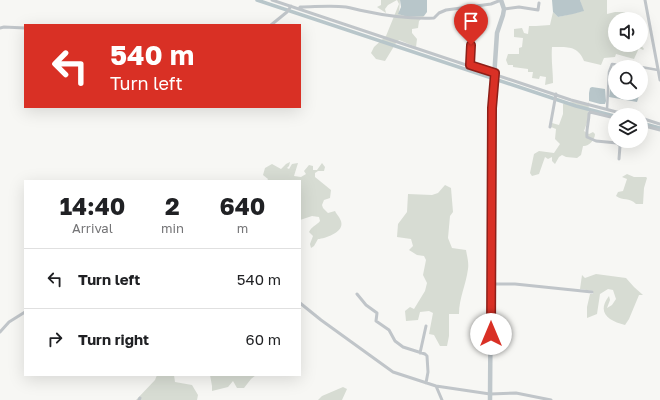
<!DOCTYPE html>
<style>
:root{--surface:#fff;--page:#f6f6f6;--text:#202124;--muted:#757577;--line:#e0e0e0}
body{margin:0;font-family:"Golos Text",sans-serif;background:var(--page);color:var(--text);height:100vh;display:flex;flex-direction:column;font-size:15px;white-space:nowrap}
*{box-sizing:border-box;margin:0}
p{font-size:13px;color:var(--muted)}
.icon{flex:none;width:22px;height:22px;fill:none;stroke:currentColor;stroke-width:2;stroke-linecap:round;stroke-linejoin:round}
.map{position:relative;flex:1;overflow:hidden}
.drawer{position:absolute;left:24px;top:180px;width:277px;height:196px;display:flex;flex-direction:column;background:var(--surface);border-radius:0px;box-shadow:0 4px 16px #0002}
.drawer>*{flex:none}
.banner{position:absolute;left:24px;top:24px;width:277px;height:84px;border-radius:0px;box-shadow:0 4px 16px #0002;background:#d93025;color:#fff;overflow:hidden}
.controls{position:absolute;left:608px;top:12px;display:grid;gap:8px}
.controls a{display:grid;place-items:center;width:40px;height:40px;border-radius:50%;background:var(--surface);box-shadow:0 4px 16px #0002;font-size:20px}
.pin{position:absolute;display:grid;place-items:center;width:34px;height:34px;color:#fff;margin:-41px -17px;border-radius:50% 50% 50% 0;rotate:-45deg;box-shadow:0 0 4px #0007}
.pin .icon{rotate:45deg}
.me{position:absolute;width:44px;margin:-22px;rotate:0deg;stroke-linejoin:round;filter:drop-shadow(0 0 3px #0008)}
.turn{display:flex;align-items:center;gap:14px;height:84px;padding:0 20px;font-size:18px}
.turn .icon{width:52px;height:52px;stroke-width:2.5}
.turn b{display:block;font-size:28px;line-height:34px}
.eta{display:flex;justify-content:space-evenly;align-items:center;height:68px;text-align:center}
.eta b{font-size:24px;font-weight:700;line-height:28px}
ul{padding:0;list-style:none}
li{display:flex;align-items:center;gap:12px;height:60px;padding:0 20px;border-top:1px solid var(--line)}
li div{flex:1}
li b{display:block;font-size:15px}
li em{font-style:normal}
.map>svg:first-child{display:block}
.green{fill:#d7dcd3}
.water{fill:#b8c6ca}
.lines{fill:none;stroke-linecap:round;stroke-linejoin:round}
.canal{stroke:#b8c6ca;stroke-width:3.5}
.pedestrian{stroke:#c0c5c9;stroke-width:2.5}
.minor{stroke:#c0c5c9;stroke-width:3}
.secondary{stroke:#bfc7cb;stroke-width:4.5}
.route-casing{stroke:#8d1f18;stroke-width:10}
.route{stroke:#d93025;stroke-width:7}
</style>
<div class="map">
<svg width="660" height="400" viewBox="0 0 660 400">
<rect width="100%" height="100%" fill="#f7f7f4"/>
<path class="green" d="M381 0H400L399 14 408 17 424 16 419 21 418 28 412 29V33L417 39 416 47 399 40 396 43 385 61 376 59 371 53 374 47 386 36 399 4 397 0 388 5 385 9 386 13 377 7 381 5Z
M580 0H607V14L615 12H625L626 19H615V45H630L631 47 641 45 644 49 643 50 639 48 634 59 616 54 615 57 604 58 601 65 584 61C578 45 566 47 552 47 551 60 553 71 553 83L545 85 546 77 540 76 539 79 532 78 533 72H528V69L513 67V65H508L506 60 508 54H519V48L522 47 523 38 514 37V29L522 28 524 33 528 34 529 26H536L550 25 553 12 558 17 583 11Z
M589 101 588 120 584 131 589 134 593 132 595 134C595 140 588 147 583 146L581 155 577 158 566 157 562 155 559 157 555 164 552 161V157L548 159 545 157 539 174 532 176 530 173 534 154 539 151 554 153 560 144 555 139 556 129 551 127 552 123 559 125 563 114V104L573 102 588 104Z
M290 162 289 166 287 168 289 169 292 164 298 163 294 176 301 177 306 174 304 171 309 165 313 166V170H317L322 163 325 167 324 171H318L315 173V177L331 190 330 198 324 200 322 205 323 208 328 213 335 211C336 214 339 216 340 219 347 231 327 238 318 239L314 246 311 248 310 244 313 236 309 232C312 226 317 225 320 221L319 217 312 216 300 220V181H267L268 179 263 175 265 168 272 164 281 169 286 164Z
M627 174 634 177H646L647 178 644 188 643 204H636C629 197 623 201 616 196L618 192 623 191 627 179 622 177Z
M445 185 451 188 453 212 450 216 448 238 452 248 466 250C467 256 469 263 468 269 466 285 459 298 459 314H449V336L447 346H440L434 335 429 334 433 313 429 311 420 312 418 320 406 321 405 311 410 307 414 309 425 291 427 283 423 275 426 260 424 256 417 255 409 250 413 246 411 239 397 237 398 224 407 212 408 194 432 195 438 193Z
M596 274 626 278 634 287 643 295H639L629 319 625 325C609 321 596 313 609 296L610 300 607 308 612 305 616 299 613 290 608 289 600 294 597 314 587 318V307L590 294H593V291L580 289 582 275 585 278Z
M157 375H174L175 382 192 385 198 395 197 400H136L155 380Z
M210 375H256L251 379 244 388H237L233 381 228 387 212 391V386Z
M343 387 347 389 342 400H318L322 396Z"/>
<path class="water" d="M400 0H427V12L424 16 408 17 398 14 401 7Z
M552 0H580L584 11 573 14 558 17 553 12Z
M614 64 634 67H615V93H640L637 102 609 97Z
M592 87 605 89 606 101 605 104H600L589 101V93L590 88Z"/>
<g class="lines">
<path class="canal" d="M257 0 576 106 614 116
M641 123 660 128"/>
<path class="pedestrian" d="M641 67 658 70
M607 109 609 72 612 64 638 67"/>
<path class="minor" d="M272 0 571 100 628 115
M645 0 660 80
M300 7C315 7 330 5 346 7 352 8 358 10 364 11 387 16 410 19 434 18L439 13 446 10 491 4 501 0
M504 9 519 7 538 10 539 3
M271 25 287 12 291 6
M0 28 4 27 25 28
M470 65 472 36
M615 118 590 112 589 114C589 122 586 129 587 137L596 141 617 143 620 146 619 159
M641 118 660 124
M641 125 660 130
M550 127 556 94
M491 284H515L592 292
M357 294 366 305 377 313 376 321 389 330 395 341 403 347 425 354 427 356 428 372 426 383
M300 303 321 320 393 372 436 386 490 394 516 393 551 400
M0 332 9 322 25 312
M420 353 426 326
M436 386 442 400
M139 400 140 398"/>
<path class="secondary" d="M490 400 492 108 497 33 503 15 504 9 501 0"/>
</g>
<g class="lines">
<g class="route-casing">
<path id="route" d="M471 45 470 65 495 73 492 108 491 334"/>
</g>
<use href="#route" class="route"/>
</g>
</svg>
<div class="controls">
<a><svg class="icon" aria-label="sound" viewBox="0 0 24 24"><path d="M4 9h4l5-4v14l-5-4H4zM17 9q2 3 0 6"/></svg></a>
<a><svg class="icon" aria-label="search" viewBox="0 0 24 24"><circle cx="10" cy="10" r="6"/><path d="M15 15l6 6"/></svg></a>
<a><svg class="icon" aria-label="layers" viewBox="0 0 24 24"><path d="M12 4l9 5-9 5-9-5zM3 14l9 5 9-5"/></svg></a>
</div>
<div class="pin" style="left:471px;top:45px;background:#d93025"><svg class="icon" aria-label="arrive" viewBox="0 0 24 24"><path d="M6 21V4h12l-3 4 3 4H6"/></svg></div>
<svg class="me" style="left:491px;top:334px" viewBox="-20 -20 40 40"><circle r="19" fill="#fff"/><path d="M0-13L10 11 0 6-10 11z" fill="#d93025"/></svg>
<div class="banner">
<div class="turn"><svg class="icon" aria-label="left" viewBox="0 0 24 24"><path d="M17 20v-9H6M10 6l-5 5 5 5"/></svg><div><b>540 m</b>Turn left</div></div>
</div>
<section class="drawer">
<div class="eta">
<div><b>14:40</b><p>Arrival</p></div>
<div><b>2</b><p>min</p></div>
<div><b>640</b><p>m</p></div>
</div>
<ul>
<li><svg class="icon" aria-label="left" viewBox="0 0 24 24"><path d="M17 20v-9H6M10 6l-5 5 5 5"/></svg><div><b>Turn left</b></div><em>540 m</em></li>
<li><svg class="icon" aria-label="right" viewBox="0 0 24 24"><path d="M7 20v-9h11M14 6l5 5-5 5"/></svg><div><b>Turn right</b></div><em>60 m</em></li>
</ul>
</section>
</div>
